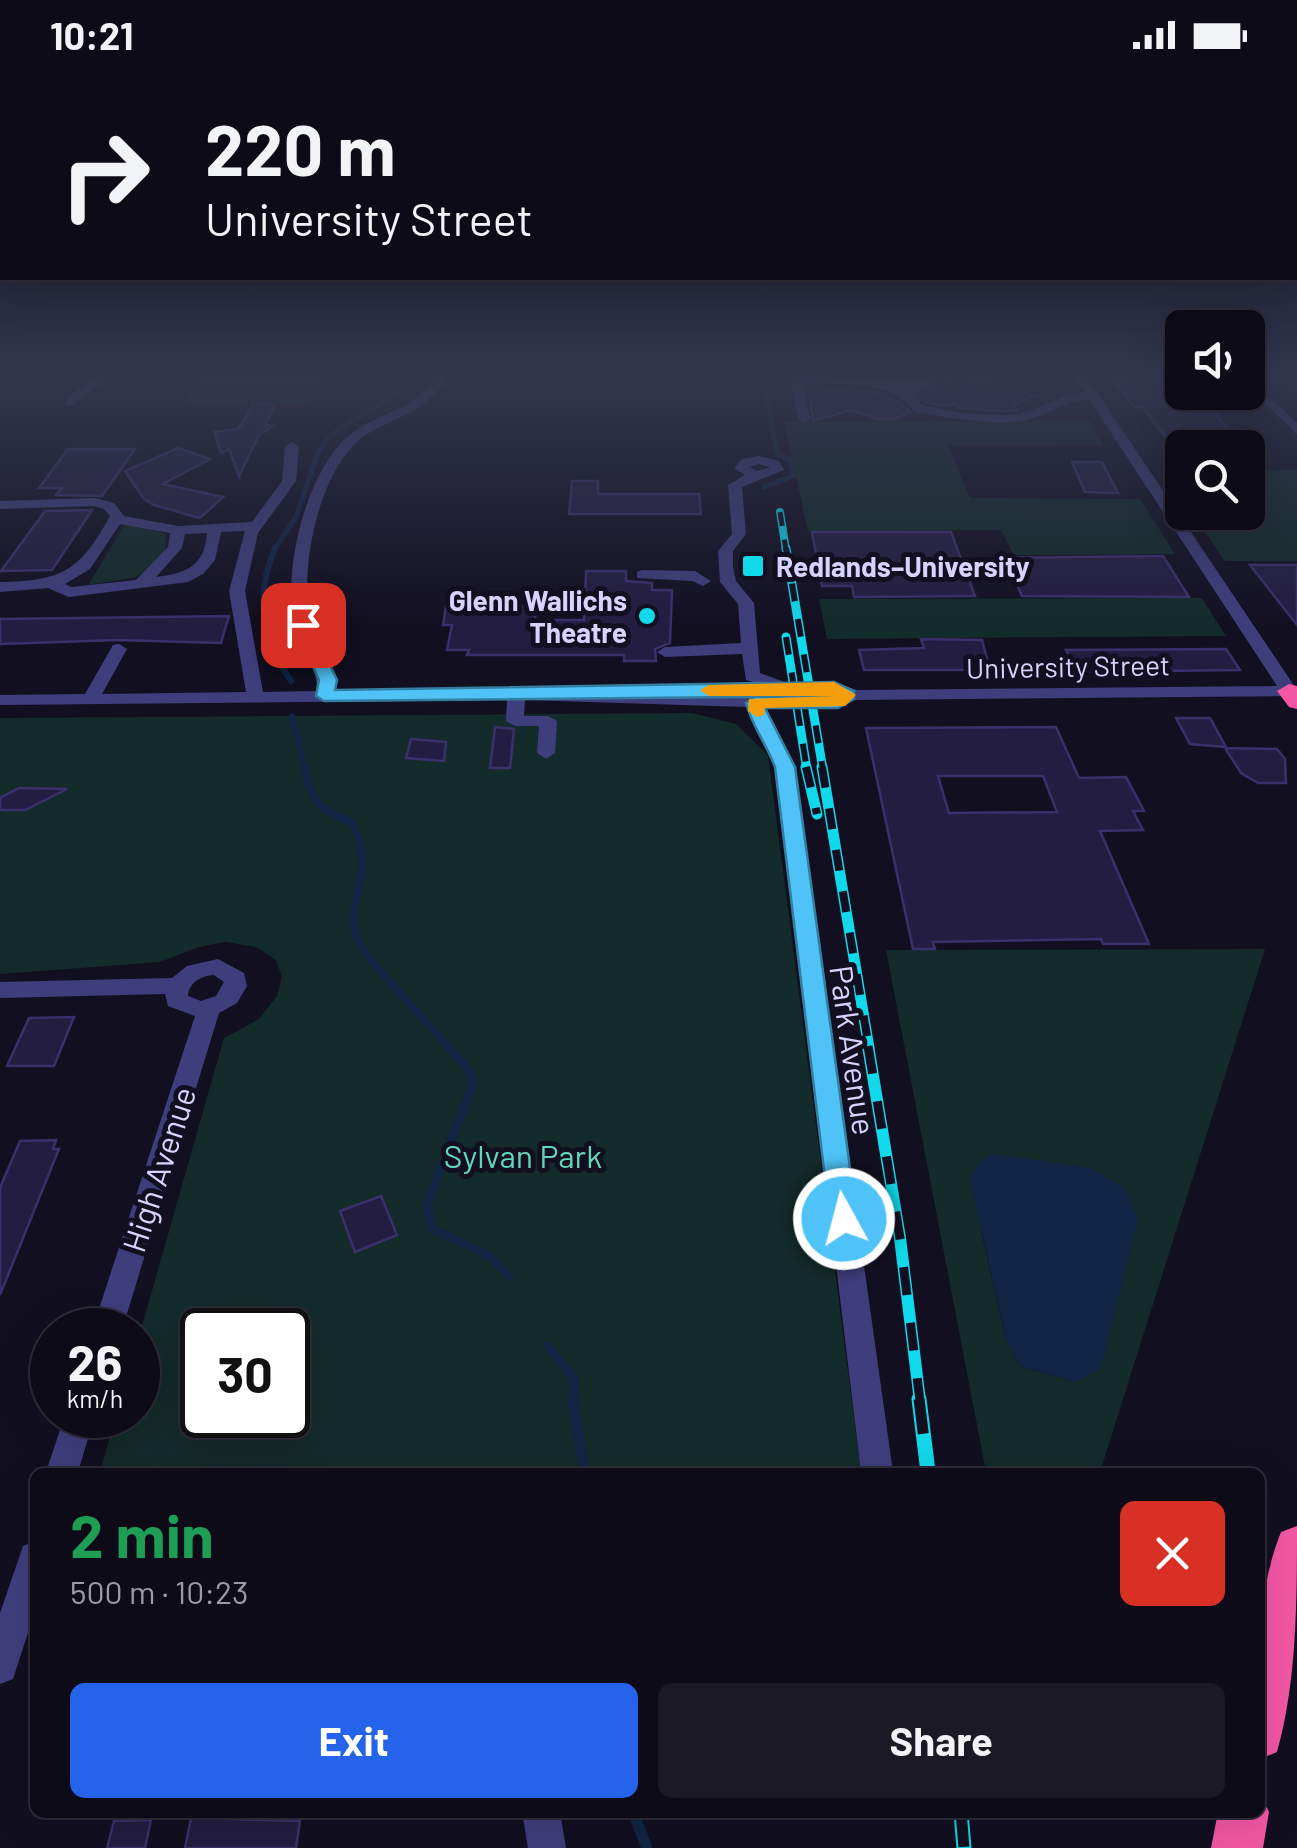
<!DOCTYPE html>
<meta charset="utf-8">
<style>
:root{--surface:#0e0b19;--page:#1c1926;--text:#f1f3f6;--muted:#9b9ba2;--line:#2e2b38;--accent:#2563eb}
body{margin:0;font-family:Barlow,sans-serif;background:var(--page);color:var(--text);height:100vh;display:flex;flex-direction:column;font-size:38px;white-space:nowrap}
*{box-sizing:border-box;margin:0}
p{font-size:32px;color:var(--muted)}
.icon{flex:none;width:55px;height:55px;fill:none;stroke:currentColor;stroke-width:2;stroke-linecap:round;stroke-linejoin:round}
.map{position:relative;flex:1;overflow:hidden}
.side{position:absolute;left:30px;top:1398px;width:1235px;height:350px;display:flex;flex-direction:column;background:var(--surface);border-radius:15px;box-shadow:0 10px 40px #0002,0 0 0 2px var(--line)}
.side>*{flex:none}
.hud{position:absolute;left:0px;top:0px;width:1298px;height:210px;box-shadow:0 10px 40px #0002,0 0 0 2px var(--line);background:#0e0b19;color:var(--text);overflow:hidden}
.controls{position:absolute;left:1165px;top:240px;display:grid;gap:20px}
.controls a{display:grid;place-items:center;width:100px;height:100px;border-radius:15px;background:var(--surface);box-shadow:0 10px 40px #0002,0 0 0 2px var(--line);font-size:50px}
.speed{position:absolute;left:30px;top:1238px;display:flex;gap:20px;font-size:50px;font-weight:700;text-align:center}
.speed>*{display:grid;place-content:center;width:130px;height:130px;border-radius:50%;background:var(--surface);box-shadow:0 10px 40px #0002,0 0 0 2px var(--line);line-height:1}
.speed small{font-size:25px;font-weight:400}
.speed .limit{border:5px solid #111;border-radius:15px;background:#fff;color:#111}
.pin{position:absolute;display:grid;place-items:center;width:85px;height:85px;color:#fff;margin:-42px;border-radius:20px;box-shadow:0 5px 15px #0006}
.me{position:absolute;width:110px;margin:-55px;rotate:353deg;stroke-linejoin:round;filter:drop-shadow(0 0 8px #0008)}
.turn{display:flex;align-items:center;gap:35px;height:210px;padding:0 40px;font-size:45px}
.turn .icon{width:130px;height:130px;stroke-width:2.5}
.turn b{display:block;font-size:70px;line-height:85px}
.round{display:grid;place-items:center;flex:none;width:105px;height:105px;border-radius:15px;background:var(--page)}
.head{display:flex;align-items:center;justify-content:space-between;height:170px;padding:0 40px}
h1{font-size:60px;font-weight:700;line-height:75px;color:#1e9e55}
.action{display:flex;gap:20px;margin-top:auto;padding:20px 40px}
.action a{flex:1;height:115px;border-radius:15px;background:var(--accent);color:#fff;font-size:40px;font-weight:700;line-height:115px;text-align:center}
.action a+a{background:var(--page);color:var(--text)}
.status{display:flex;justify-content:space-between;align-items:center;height:70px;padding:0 50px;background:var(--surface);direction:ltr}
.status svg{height:28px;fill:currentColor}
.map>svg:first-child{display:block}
.green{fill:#132b2a;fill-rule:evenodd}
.water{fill:#112544}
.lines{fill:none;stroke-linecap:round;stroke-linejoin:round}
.stream-far4{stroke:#112544;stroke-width:5}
.stream-far3{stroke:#112544;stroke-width:6}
.stream-far2{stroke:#112544;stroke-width:8}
.stream-far1{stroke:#112544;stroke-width:9}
.stream{stroke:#112544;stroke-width:11}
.building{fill:#231d41;stroke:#3b306b;stroke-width:2.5;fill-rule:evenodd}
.minor{fill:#3f3e7d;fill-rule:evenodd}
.highway{fill:#f357a4;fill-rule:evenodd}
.rail-far4-casing{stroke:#11d8ea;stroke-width:8}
.rail-far3-casing{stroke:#11d8ea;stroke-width:9}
.rail-far2-casing{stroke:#11d8ea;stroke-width:11}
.rail-far1-casing{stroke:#11d8ea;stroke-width:12}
.rail-casing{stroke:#11d8ea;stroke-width:15}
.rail-far4{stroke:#120f21;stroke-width:5;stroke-dasharray:14;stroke-linecap:butt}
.rail-far3{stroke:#120f21;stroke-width:6;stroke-dasharray:18;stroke-linecap:butt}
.rail-far2{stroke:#120f21;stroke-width:8;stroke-dasharray:21;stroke-linecap:butt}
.rail-far1{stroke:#120f21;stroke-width:9;stroke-dasharray:28;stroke-linecap:butt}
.rail{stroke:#120f21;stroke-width:11;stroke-dasharray:35;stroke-linecap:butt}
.route{fill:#4fc3f7;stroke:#337fa1;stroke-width:2.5}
.slow{fill:#f59e0b}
.poi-dot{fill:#11d8ea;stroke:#120f21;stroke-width:4}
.labels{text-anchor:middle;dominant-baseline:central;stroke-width:10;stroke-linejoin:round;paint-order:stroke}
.far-poi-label{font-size:28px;font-weight:bold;fill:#d7d3fc;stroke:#120f21;text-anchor:start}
.far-street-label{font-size:28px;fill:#d7d3fc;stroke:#120f21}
.street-label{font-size:32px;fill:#d7d3fc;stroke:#120f21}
.park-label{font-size:32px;fill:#64d7b8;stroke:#120f21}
</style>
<div class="status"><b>10:21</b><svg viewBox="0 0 49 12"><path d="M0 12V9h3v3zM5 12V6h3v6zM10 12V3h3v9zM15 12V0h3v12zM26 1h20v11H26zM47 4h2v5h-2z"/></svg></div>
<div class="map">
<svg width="1297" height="1778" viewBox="0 0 1297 1778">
<rect width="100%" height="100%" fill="#120f21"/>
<path class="green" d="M202 306H329L318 330 301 334H184Z
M1089 350 1104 375 948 376 970 428 1140 429 1175 484 1014 485 1001 460 808 461 784 352Z
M1297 400V491H1225L1192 443 1248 442V401Z
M134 453 166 464 165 482 138 507 88 515 124 456Z
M1202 528 1226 566 827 569 819 529Z
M692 643 736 654 768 685 861 1402H100L116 1345H138V1270L224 968 259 949 277 926 282 907 276 890 256 877 226 872 199 877 160 892 0 904V648ZM202 1260H288V1345H202Z
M1265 879 1100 1402H986L886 880ZM981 1160 1075 1312 1019 1296 1006 1269Z"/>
<path class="water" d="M993 1084 1092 1098 1126 1120 1138 1150 1101 1298 1075 1312 1019 1296 1006 1269 970 1109 978 1093Z"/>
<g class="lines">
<path class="stream-far4" d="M763 306 777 384 790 390 793 406 764 417
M274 480 296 447 317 386 328 367 422 306"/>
<path class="stream-far3" d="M275 478C254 528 262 567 291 611
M292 646 305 700"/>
<path class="stream-far2" d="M304 697C313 734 318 739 353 753 375 805 347 825 356 866 361 886 433 958 450 978"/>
<path class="stream-far1" d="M448 976 469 1000 473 1014 427 1135 432 1159 488 1185 509 1206
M548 1276 574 1308 573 1331"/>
<path class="stream" d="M573 1329 584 1402
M633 1742 647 1778"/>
</g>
<path class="building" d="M1112 307H1175L1182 322 1199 324 1244 378H1174L1142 337H1134Z
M981 309 1034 326 1014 335 1017 340 1001 341 959 338 956 333 947 336 924 332 920 326 945 311 964 317Z
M808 318 877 322 901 333 910 342 895 349H878L851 340 813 351Z
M254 334 275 335 265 355 273 356 259 365 239 406 229 379 221 383 214 362 238 359Z
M178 378 210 389 163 414 223 427 200 448 154 435 144 429 125 401Z
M68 379H135L102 426 56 425 62 418H39Z
M1072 392H1102L1118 423 1085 422Z
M572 411H598V424H699L701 444H569Z
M92 440 52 500 1 501 45 441Z
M812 462H951L975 526 854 527 852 516H822Z
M1163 486 1189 527 1022 526 1005 488Z
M1250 495H1297V555Z
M586 501H626V511L652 513V520H672L670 573 655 579 656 591H624V585H467L469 580H447L452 555H443L446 536H536L535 550H584Z
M229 546 221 573 118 570 0 574V549Z
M921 569 982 570 990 600H864L859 580 924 578Z
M1226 579 1240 600 1082 602 1076 599 1066 580Z
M1176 648H1210L1226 677 1190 674Z
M495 657 514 659 510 698H490Z
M1056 657 1079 708 1126 707 1144 741H1133L1143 760 1100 761 1149 874H1103L1101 869 933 872 935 879H913L866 658ZM938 706H1043L1057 742 949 743Z
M411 669 446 672 444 691 406 688Z
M1225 678 1277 679 1285 689 1286 713H1258L1241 703Z
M19 718 67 719 25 740H0V728Z
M74 947 54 996H7L29 948Z
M56 1070 53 1079H59L0 1225V1118L20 1071Z
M381 1126 397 1165 355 1182 340 1141Z
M191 1748 300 1751 296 1778H185Z
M151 1750 145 1778H107L114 1751Z"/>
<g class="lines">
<path class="minor" d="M97 306H110L74 335H66V329Z
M436 306H448C421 353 380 345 350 379 316 418 298 506 312 556 318 579 335 596 334 621L577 619 643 626 834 627 837 625 826 618 835 613 857 620 1277 616 1089 329C1066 330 1052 343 1030 349 1001 357 943 348 914 341 890 308 840 315 803 314L810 349 804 353 798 349 790 310 796 306C842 308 885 312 930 310L934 311V317L914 324 922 335C950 342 997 349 1025 342 1046 337 1061 323 1084 322L1074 306H1086L1297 620 1289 626 853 630 838 637H765L794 697 893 1402H861L776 697 747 637 525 630 524 646H548L557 651 555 683 546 689 537 683 539 656H515L506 651 507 630 0 635V625L85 624 113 575 119 574 127 579 102 624 246 622 229 521 245 461 221 462 215 490 203 504 188 512 69 527 48 518 0 522V512C62 511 80 501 110 446L104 439 94 436 0 439V431L95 428 114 433 124 446 178 456 252 452 282 411 285 376 292 372 299 376 296 411 258 463 245 521 263 622 317 621C318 596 301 579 295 556 282 503 304 412 342 372 370 343 414 343 436 306ZM120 454 170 463 168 477 136 510 71 517 65 514 90 499ZM207 463C205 496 185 504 156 507L182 478 185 464Z
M1248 307 1297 353V364L1248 317Z
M759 386 779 391 784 400 742 417 746 464 733 481V497L736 511 754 533 760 603 790 614 793 618 784 623 746 610 742 584 665 587 657 582 665 577 741 573 738 534 720 512 718 481 732 464 728 415 745 405 734 398 742 389ZM759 394 769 397V398L757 401 750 397Z
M642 500 695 501 711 511 703 516 692 511 637 508V502Z
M218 889 244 903 247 916 237 933 219 943 122 1260H92L195 946 168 936 165 924 0 928V912L172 908 187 896ZM214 905 224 912 216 926 201 931 188 926C189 912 201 906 214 905Z
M65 1345H95L78 1402H46Z
M35 1471V1541L13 1609 0 1614V1543L23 1476Z
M522 1742H560L566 1778H528Z"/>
<path class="highway" d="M1289 614 1297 616V639L1289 637 1277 621Z
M1297 1456C1297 1530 1297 1612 1277 1682L1260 1689C1260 1614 1252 1534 1281 1462Z
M1260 1723 1269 1742 1263 1778H1211L1218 1742H1260Z"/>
<g class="rail-far4-casing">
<path id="rail-far4" d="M780 442 786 480"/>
</g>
<g class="rail-far3-casing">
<path id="rail-far3" d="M786 478 823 700
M786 567 807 700"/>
</g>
<g class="rail-far2-casing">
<path id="rail-far2" d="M806 697 817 744
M822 697 869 978"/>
</g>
<g class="rail-far1-casing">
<path id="rail-far1" d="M868 976 900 1168 920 1331"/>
</g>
<g class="rail-casing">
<path id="rail" d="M919 1329 928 1402
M961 1742 964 1778"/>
</g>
<use href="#rail-far4" class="rail-far4"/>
<use href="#rail-far3" class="rail-far3"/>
<use href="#rail-far2" class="rail-far2"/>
<use href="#rail-far1" class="rail-far1"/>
<use href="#rail" class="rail"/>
</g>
<linearGradient id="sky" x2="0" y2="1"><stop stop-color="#0a0812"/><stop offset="0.55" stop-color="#33374e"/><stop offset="1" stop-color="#33374e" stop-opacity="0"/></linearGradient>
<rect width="1297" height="555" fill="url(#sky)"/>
<path class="route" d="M297 552 311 555 337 610 335 620 834 612 854 621V629L838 638H765L795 697 857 1149 853 1157 844 1161 834 1157 830 1149 775 697C767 675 752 656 746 633L755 627 835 626 324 631 316 626 319 610 294 555Z"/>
<path class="slow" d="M834 612 856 625 845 636 765 638 764 645 757 647 748 641 749 629 835 626H709L700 620 709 615Z"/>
<g class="poi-dot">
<rect x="741" y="484" width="24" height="24" rx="5"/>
<circle cx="647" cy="546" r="10"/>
</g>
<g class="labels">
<g class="far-poi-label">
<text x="776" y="496">Redlands–University</text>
<text x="627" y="530" text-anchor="end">Glenn Wallichs<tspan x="627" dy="32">Theatre</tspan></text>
</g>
<g class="far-street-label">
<text transform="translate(1068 596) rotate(-1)">University Street</text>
</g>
<g class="street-label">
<text transform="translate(854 980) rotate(82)">Park Avenue</text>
<text transform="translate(158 1099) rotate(-72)">High Avenue</text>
</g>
<g class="park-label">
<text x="523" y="1085">Sylvan Park</text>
</g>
</g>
</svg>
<div class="controls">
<a><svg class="icon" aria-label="sound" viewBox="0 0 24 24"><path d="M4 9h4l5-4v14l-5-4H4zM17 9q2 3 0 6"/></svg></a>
<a><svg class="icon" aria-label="search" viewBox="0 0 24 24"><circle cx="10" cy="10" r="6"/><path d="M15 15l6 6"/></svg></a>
</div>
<div class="speed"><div>26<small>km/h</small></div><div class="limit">30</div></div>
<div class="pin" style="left:303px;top:555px;background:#d93025"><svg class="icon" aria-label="arrive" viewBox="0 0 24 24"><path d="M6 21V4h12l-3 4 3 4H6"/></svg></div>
<svg class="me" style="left:844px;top:1149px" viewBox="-20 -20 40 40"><circle r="17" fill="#4fc3f7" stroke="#fff" stroke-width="3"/><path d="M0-11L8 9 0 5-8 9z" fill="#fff"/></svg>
<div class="hud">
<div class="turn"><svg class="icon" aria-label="right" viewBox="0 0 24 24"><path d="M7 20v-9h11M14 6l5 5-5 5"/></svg><div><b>220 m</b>University Street</div></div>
</div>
<section class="side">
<div class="head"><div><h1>2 min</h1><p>500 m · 10:23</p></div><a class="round" style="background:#d93025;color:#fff"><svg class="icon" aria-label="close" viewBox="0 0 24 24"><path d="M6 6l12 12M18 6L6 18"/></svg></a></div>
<div class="action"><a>Exit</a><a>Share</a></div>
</section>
</div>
